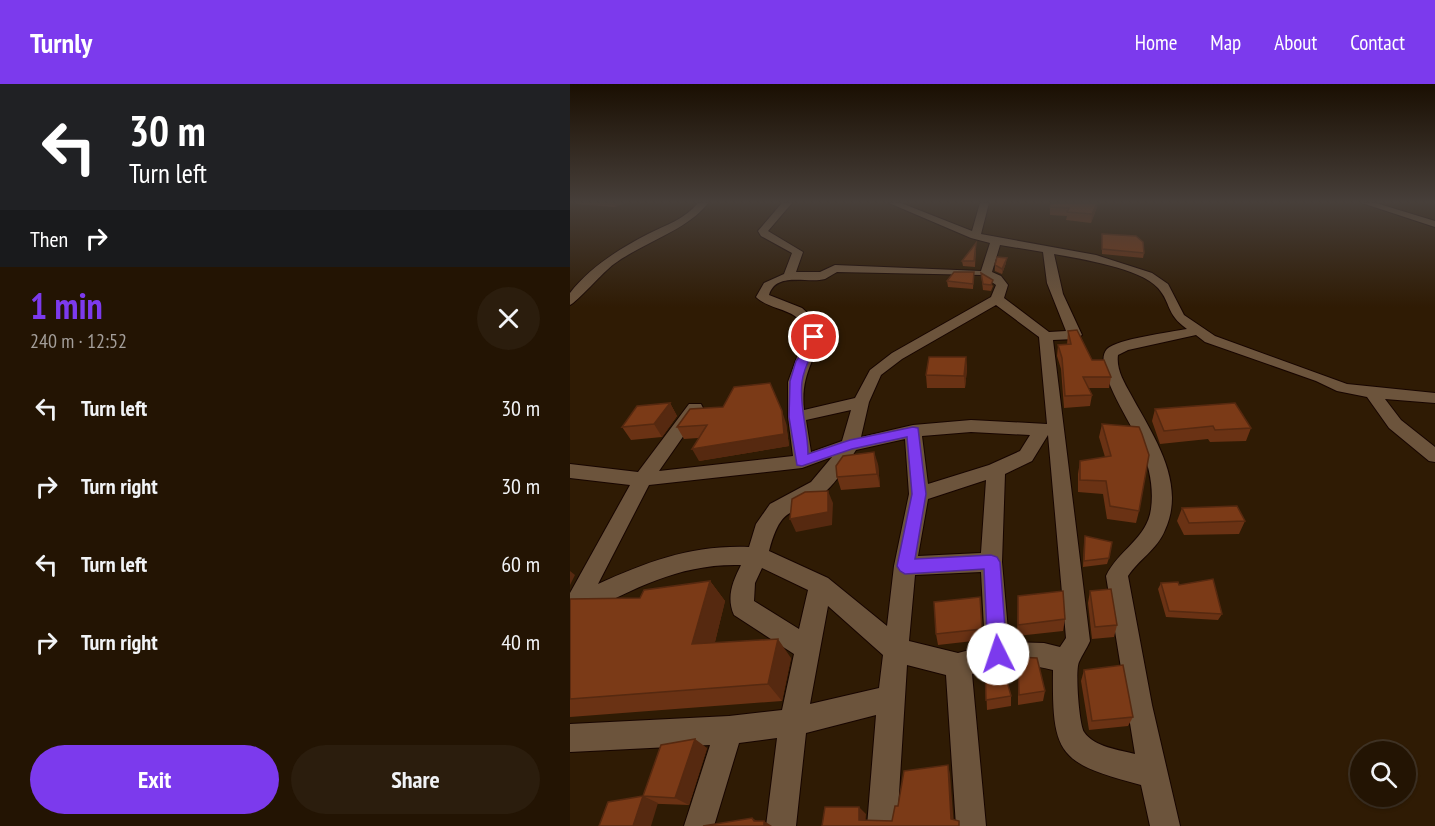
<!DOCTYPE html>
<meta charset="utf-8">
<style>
:root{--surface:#231403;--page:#2b1d0d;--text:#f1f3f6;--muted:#a39e9a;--line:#403325;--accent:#7c3aed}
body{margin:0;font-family:"PT Sans Narrow",sans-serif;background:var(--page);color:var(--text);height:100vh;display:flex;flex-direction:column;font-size:22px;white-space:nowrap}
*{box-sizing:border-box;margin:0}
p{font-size:20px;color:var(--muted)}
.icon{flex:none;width:33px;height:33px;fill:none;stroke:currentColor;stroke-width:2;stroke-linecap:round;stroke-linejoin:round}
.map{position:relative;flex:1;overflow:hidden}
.details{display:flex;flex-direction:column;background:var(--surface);width:570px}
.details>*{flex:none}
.guide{background:#202124;color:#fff;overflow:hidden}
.controls{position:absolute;left:780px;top:657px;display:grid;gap:12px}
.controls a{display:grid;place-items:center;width:66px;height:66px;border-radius:50%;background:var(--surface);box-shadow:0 2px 4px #0004,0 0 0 2px var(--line);font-size:30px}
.pin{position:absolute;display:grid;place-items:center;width:51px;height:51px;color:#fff;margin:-26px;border:3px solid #fff;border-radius:50%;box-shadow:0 2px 6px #0007}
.me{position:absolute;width:66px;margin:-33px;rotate:356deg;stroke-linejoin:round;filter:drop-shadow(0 0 4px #0008)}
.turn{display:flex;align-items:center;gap:21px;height:126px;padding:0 30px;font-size:27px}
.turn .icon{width:78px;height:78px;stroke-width:2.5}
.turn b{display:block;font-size:42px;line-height:51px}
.then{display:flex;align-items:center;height:57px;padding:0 30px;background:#0003;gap:12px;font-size:22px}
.round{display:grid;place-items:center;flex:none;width:63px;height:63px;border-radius:32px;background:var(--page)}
.overview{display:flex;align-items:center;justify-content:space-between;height:102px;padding:0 30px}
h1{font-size:36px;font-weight:800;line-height:45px;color:var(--accent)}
.action{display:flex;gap:12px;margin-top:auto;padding:12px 30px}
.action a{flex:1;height:69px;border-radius:36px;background:var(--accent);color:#fff;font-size:24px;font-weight:800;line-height:69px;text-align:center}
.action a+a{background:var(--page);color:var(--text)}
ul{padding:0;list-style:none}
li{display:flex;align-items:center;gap:18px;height:78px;padding:0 30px}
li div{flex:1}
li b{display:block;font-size:22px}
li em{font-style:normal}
header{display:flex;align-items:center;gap:36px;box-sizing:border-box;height:84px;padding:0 30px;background:var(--accent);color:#fff}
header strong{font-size:28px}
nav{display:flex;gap:33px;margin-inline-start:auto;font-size:21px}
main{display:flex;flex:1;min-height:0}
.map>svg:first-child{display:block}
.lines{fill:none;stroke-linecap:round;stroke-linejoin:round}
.minor-casing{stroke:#170500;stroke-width:2}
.minor{fill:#6c543c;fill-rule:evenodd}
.wall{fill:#6a3214}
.shaded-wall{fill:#562910}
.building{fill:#7b3a17;stroke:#562910;stroke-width:1.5}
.route{fill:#7c3aed;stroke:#51269a;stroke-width:1.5}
</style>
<header>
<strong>Turnly</strong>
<nav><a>Home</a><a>Map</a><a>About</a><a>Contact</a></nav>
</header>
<main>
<section class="details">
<div class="guide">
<div class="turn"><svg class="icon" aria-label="left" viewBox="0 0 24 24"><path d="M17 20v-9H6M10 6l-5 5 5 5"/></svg><div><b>30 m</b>Turn left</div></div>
<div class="then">Then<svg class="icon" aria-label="right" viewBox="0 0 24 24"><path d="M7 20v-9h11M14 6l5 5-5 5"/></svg></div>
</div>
<div class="overview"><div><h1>1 min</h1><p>240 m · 12:52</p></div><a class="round"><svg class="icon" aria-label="close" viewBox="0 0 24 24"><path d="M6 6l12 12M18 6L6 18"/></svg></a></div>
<ul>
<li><svg class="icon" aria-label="left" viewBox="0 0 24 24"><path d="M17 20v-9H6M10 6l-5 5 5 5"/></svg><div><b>Turn left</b></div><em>30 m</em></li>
<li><svg class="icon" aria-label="right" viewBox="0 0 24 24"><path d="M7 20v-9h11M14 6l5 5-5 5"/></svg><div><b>Turn right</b></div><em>30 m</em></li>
<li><svg class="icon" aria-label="left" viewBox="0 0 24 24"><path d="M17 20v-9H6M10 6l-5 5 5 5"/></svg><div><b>Turn left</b></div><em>60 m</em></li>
<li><svg class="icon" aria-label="right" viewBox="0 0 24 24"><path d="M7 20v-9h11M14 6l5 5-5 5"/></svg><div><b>Turn right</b></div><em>40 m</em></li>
</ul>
<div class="action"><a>Exit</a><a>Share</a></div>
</section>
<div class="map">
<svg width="865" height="742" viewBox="0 0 865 742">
<rect width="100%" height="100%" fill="#2f1b04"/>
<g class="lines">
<g class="minor-casing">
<path id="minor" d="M128 119H138C118 146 72 159 44 180 34 187 6 219 0 221V209C20 183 49 165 78 150 96 141 115 135 128 119Z
M212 119H222L198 147 233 168 226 188H250L265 181 411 187 420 159 401 154 319 119H331L402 147 410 119H419L411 150 526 171 582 189 598 200 614 231 645 252 777 300 865 309V319L815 315 831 336 865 363V378L859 377 819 344 797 313 767 307 746 297 635 258 626 251 558 266 548 271C546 285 554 298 560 309 582 350 617 398 595 446 587 466 569 475 558 492L582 621 610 742H580L571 701C488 679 482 671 483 586 456 578 427 582 402 590L416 742H386L376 591 337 581 327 742H297L306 631 236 649 226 742H196L207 654 169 659 144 742H114L140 661 0 668V640L159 632 212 626 224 570 164 531C156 513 163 497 171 481 111 479 66 504 13 530L8 536 0 539V509L60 401 0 394V380L68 388 119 320H131L133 324 89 387 223 372 218 333V298L237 245C223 222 202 228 186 213L194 199 214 190 222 169 191 152 188 147ZM430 161 473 168 477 199 496 247 479 248 434 214 438 201 431 192 422 188ZM484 170C511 175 570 184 588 204 602 220 595 229 617 245 601 248 547 255 537 265 521 282 564 343 571 362 579 382 584 403 581 425 577 455 548 466 536 492L565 670C550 666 524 663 514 648 509 640 505 586 509 578 512 571 517 564 520 557L483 256 505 255 512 251 493 210ZM267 188 412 191 426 201 421 213 322 269 300 286 285 314 234 326C230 288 247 277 251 245L243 234 232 224 199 211C206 187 238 200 255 195 259 193 263 190 267 188ZM426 221 469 253 477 340 401 336 343 341 291 353 299 318 311 291 332 275ZM281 326 272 357 241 368 236 336ZM401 348 460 351 450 367 419 381 358 400 352 352ZM478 351 496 554 490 563 474 559 439 558 432 478 435 390 462 377ZM335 355 339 410 324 482 317 542 258 494 199 467C212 418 222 435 255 408 268 397 277 380 286 366ZM262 373 241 398 200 420 186 440 179 463C122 461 79 477 28 500L79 401 232 384ZM416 396 411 469 348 472 358 415ZM192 484 238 506 229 545 184 517 185 499ZM411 488 415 562 388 569 339 557 345 491ZM258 522 313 571 309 604 240 620Z
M792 119H806L865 137V143Z"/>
</g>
<use href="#minor" class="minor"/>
</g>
<path class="wall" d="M6 119H54L45 123 7 120Z
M480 123H527L521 139 496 136 497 132 480 131Z
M532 150 574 169 573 174 532 170Z
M406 164 405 183 393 182 392 177Z
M436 179 432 190 425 187V181Z
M404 188 403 205 378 203 377 197Z
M411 189 423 202 421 207 413 206Z
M498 247 522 276 541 293 539 304H518L522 311 520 322 494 324 491 285 487 272 488 261H497Z
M396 273 397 285 395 304H357L356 291Z
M100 319 107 332 92 353 61 356 52 343Z
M120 325 216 339 219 362 129 377 128 354 114 355 107 343Z
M585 325 681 344 676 357 640 358 638 355 590 360 582 337Z
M532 340 569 427 566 439 537 435 533 410 508 408V390L510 377 535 373 529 353Z
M308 380 310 403 271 406 267 393Z
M612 424 675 437 669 450 614 451 607 437Z
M515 452 539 474 537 480 513 483 514 458Z
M140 497 155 517 145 558 221 574 212 617 0 633V515L70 514Z
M591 499 609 501 652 530 648 536 596 533 588 505Z
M520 507 547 541 544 553 522 555 518 519Z
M448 512 495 535 493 547 447 552Z
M410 513 412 556 368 561 366 550Z
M448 573 475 607 473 617 448 621Z
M415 578 441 612V622L417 626Z
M514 586 563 633 558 642 519 646 511 597Z
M137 664 119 721 38 718 73 712Z"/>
<path class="shaded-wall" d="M43 119H54L45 123Z
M527 119H528L527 123 521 139 522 130Z
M437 174 436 179 432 190V185Z
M396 273 397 285 395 304 394 292Z
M100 319 107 332 92 353 84 340Z
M212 327 216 339 219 362 129 377 122 365Z
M304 368 308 380 310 403 307 390Z
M258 407 263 419 262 441 226 448 220 435Z
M0 487 5 491 0 501Z
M140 497 155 517 140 578 122 560Z
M208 555 221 574 212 617 198 600Z
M125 655 137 664 119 721 105 714Z
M378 681 380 690 384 742 381 735Z
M73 712 88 719 81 742H63Z
M289 723 296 730 295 742 289 736Z
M182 734 194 741V737L202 742H192L184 737Z"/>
<path class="building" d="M482 119H527L522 130 497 128 499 124 480 123Z
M532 150 566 152 573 158 574 169 532 165Z
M406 159 404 177H392Z
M427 173 437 174 432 185 425 181Z
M384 188H404L403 200 377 197Z
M411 189 423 196 421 201 413 200Z
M507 246 522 276H534L541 293H513L522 311 495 312 492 274 488 261 501 260 498 247Z
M359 273H396L394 292 356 291Z
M200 299 212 327 214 350 122 365 137 341 107 343 120 325 153 323 164 303Z
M100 319 84 340 52 343 67 322Z
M665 319 681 344 645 346 643 342 594 347 585 325Z
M532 340 569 343 572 350 579 371 569 427 540 422 536 397 510 396V377L541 372Z
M304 368 307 390 267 393 266 382 273 372Z
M258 407V428L220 435 222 415 235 408Z
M667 422 675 437 619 439 612 424Z
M515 452 542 458 539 474 514 477Z
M643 495 652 530 599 527 591 499 608 498 609 501Z
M140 497 122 560 208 555 198 600 0 615V515L70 514 74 506Z
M541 505 547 541 525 543 520 507Z
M493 507 495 535 448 541V512Z
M410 513 412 545 366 550 364 518Z
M448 573 467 574 475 607 449 611Z
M431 575 441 612 416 616 415 578Z
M553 581 563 633 522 637 514 586Z
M125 655 105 714 73 712 91 661Z
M378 681 381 735 389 737V742H252L255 723H289V736L322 737 325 722H328L334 687Z
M73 712 63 742H29L38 718Z
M182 734 184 737H194V742H133Z"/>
<linearGradient id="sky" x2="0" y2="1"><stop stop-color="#1a0f02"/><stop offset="0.53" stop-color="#473f3a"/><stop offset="1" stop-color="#473f3a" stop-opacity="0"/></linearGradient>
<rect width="865" height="223" fill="url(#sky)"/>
<path class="route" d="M244 250 249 253C244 268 234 281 232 298 229 323 238 345 238 370L280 356 343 343 348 344 356 410 345 475 421 471 427 473 430 478 437 570 435 576 428 579 421 576 418 570 414 485 335 490 330 487 327 482 342 410 337 353 282 365 232 382 227 381 219 333 220 297 226 277 234 267 238 253Z"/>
</svg>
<div class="controls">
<a><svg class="icon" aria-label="search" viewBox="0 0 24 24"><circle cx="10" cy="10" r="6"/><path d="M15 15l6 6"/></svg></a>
</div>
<div class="pin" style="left:244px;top:253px;background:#d93025"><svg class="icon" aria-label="arrive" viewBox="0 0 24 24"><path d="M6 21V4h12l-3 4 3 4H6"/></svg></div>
<svg class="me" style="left:428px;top:570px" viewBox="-20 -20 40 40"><circle r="19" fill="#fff"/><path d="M0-13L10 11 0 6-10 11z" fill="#7c3aed"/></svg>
</div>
</main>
